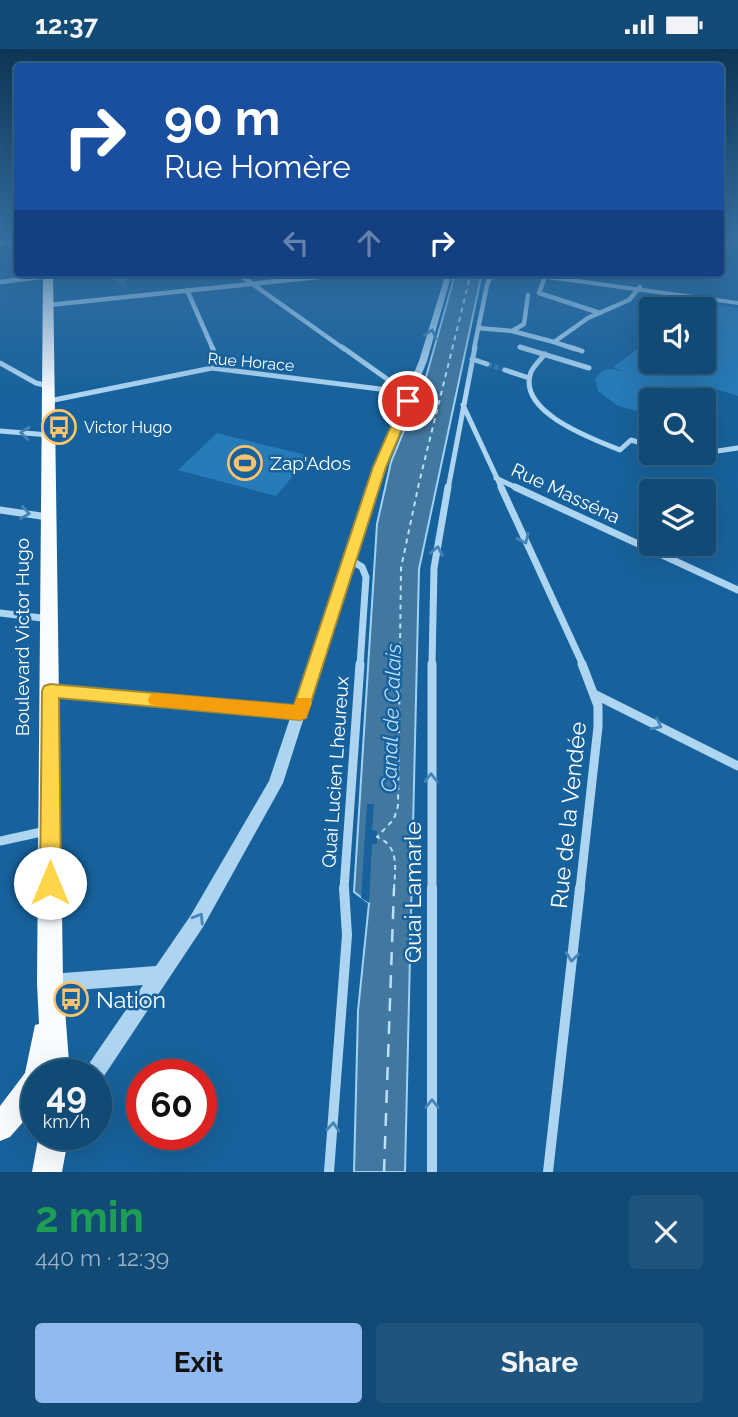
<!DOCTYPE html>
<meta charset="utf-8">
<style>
:root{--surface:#114a75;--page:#1e547d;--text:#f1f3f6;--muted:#9cb3c5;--line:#306287;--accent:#90b9f0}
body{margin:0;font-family:Raleway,sans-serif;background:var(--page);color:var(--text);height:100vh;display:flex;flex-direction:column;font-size:26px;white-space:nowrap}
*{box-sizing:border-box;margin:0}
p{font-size:23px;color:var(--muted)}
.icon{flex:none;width:38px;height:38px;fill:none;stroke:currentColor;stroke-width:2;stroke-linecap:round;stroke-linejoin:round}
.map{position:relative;height:1123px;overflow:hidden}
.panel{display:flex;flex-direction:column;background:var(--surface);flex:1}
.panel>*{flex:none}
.guide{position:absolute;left:14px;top:14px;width:710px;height:214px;border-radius:7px;box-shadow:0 7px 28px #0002,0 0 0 2px var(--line);background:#1a4fa0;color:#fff;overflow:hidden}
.tools{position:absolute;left:639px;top:248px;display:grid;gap:14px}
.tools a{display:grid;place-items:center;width:77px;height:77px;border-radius:7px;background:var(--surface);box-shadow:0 7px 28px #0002,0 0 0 2px var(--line);font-size:35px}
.speed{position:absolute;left:21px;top:1010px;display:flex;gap:14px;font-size:35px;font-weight:700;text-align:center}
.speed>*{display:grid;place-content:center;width:91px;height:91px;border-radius:50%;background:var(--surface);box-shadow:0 7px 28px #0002,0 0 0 2px var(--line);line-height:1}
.speed small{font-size:18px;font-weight:400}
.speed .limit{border:10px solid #d22;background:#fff;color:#111}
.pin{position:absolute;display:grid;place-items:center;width:60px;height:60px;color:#fff;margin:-30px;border:4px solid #fff;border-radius:50%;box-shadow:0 2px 7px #0007}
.me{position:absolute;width:77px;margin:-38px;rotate:0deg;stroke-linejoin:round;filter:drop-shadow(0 0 5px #0008)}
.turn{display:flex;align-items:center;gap:24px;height:147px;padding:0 35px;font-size:32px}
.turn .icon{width:91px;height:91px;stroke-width:2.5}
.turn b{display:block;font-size:49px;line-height:60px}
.lanes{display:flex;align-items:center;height:66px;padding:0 35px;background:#0003;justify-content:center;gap:35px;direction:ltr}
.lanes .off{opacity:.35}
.round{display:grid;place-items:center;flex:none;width:74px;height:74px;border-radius:7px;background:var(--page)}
.summary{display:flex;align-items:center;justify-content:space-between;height:119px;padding:0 35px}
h1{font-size:42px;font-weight:700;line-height:52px;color:#1e9e55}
.primary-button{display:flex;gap:14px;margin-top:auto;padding:14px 35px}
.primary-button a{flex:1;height:80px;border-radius:7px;background:var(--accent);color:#111;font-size:28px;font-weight:700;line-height:80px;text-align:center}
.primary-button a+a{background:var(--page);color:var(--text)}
.status{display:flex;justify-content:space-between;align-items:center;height:49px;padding:0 35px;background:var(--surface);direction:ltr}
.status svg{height:19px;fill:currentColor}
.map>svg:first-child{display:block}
.green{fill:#267bb8}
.water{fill:#42779f;stroke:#a0d2f5;stroke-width:2}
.pier{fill:#17629c}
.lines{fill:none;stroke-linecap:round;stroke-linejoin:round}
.ferry-far1{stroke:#badff9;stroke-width:2;stroke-dasharray:5 4.5;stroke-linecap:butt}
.ferry{stroke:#badff9;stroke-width:2.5;stroke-dasharray:13 10;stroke-linecap:butt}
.minor-tunnel{stroke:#3a7aab;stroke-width:5;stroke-dasharray:5 2.5;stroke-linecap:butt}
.minor-far4{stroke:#add5f2;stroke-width:4.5}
.minor-far3{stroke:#add5f2;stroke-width:5}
.minor-far2{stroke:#add5f2;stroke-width:7}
.minor-far1{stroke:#add5f2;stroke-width:9}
.minor{stroke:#add5f2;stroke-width:10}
.tertiary{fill:#add5f2;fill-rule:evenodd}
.primary{fill:#f8fcff;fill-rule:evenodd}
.wall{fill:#3678a7}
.shaded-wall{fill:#2c6188}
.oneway{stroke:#4484b6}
.route{fill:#ffd54a;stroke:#a68a30;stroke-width:2}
.slow{fill:#f59e0b}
.labels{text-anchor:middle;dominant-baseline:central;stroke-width:5;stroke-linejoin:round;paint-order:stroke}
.far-street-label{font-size:16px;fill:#fff;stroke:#17629c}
.far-poi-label{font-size:16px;fill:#fff;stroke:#17629c;text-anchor:start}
.poi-label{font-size:19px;fill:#fff;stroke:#17629c;text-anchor:start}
.street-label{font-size:19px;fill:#fff;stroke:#17629c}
.water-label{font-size:21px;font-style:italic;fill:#badff9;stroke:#17629c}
.near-street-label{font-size:23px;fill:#fff;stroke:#17629c}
.near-poi-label{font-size:23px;fill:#fff;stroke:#17629c;text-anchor:start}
</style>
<div class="status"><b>12:37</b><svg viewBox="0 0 49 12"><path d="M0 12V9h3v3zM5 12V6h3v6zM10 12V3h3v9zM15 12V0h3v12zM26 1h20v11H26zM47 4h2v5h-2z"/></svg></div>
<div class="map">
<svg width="738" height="1123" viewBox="0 0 738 1123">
<rect width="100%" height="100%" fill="#17629c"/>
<path class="green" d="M701 254 738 259V347L715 340H677L666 336 710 353 704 357V352H651V366L618 357 598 342 595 330C604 317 611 319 625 323L613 318 651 290V313H704V261H692Z
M217 384 310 407 276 447 178 421Z"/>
<path class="water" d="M461 224H482L419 520 405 1123H354L358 962 369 854 354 843 377 475 391 413 426 328 454 229Z"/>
<path class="pier" d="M367 755H374L372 781 377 782V795H372L369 854 361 849Z"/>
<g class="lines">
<path class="ferry-far1" d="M394 840C395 820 400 797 377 788L394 770 398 757 401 519 419 434 471 224"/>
<path class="ferry" d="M384 1123 394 839"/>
<path class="minor-tunnel" d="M487 315 505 321"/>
<path class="minor-far4" d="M0 194 18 193
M237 224 344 300
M546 225 539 244 600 264
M0 233 49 227
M187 241 213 300
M49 256 356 224
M478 279 512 282 524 275 528 246
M512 282 554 293 588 269 629 251 640 238
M554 293 575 300
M520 298 526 300
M474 300 487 236 492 224"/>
<path class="minor-far3" d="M212 298 221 319
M342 298 404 342
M520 298 589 319
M570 298 582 302
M545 305C541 310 534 317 531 323 516 363 593 390 620 401L631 391 651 397
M472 310 487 315
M0 314 36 334 49 337
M505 321 529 329
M49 352 212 319 412 344
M463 356 502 440
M0 382 49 386
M692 404H698
M704 404 738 399
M496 429 519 440
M448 440 475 298"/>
<path class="minor-far2" d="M501 438 583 616
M515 438 738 541
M0 461 48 468
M349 510 362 518 366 528 360 616
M0 564 50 570
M432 616 434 519 448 438"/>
<path class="minor-far1" d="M432 615V840
M50 642 299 664
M596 646 738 717
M0 792 46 782
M344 840 360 615
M580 840 598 678V657L582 615"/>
<path class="minor" d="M432 839V1123
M329 1123 347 886 344 839
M548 1123 580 839"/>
<path class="tertiary" d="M446 224H452L427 312 384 418 283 734 203 878 100 1033 96 1034V1026H83L86 1019 143 936 50 943 44 940 41 934 44 928 50 925 156 917 191 866 269 732 374 418 419 312Z
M515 224H533L738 252V256L518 226Z"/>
<path class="primary" d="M43 224H53L63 934 70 1026H37V1057L10 1088 0 1092V1057L25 1024 35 976 39 975 37 934Z
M39 1085H69L62 1123H32Z"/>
</g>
<path class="wall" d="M110 224H126V241Z"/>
<path class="shaded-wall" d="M123 224H126V241L123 227Z"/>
<defs><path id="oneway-chevron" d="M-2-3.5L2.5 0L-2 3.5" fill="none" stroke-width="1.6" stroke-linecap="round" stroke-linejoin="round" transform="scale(1.75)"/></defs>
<g class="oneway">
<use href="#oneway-chevron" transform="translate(431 285) rotate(-74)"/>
<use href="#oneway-chevron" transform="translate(25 384) rotate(-175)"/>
<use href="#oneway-chevron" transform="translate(25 464) rotate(8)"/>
<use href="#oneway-chevron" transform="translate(524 490) rotate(65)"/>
<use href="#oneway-chevron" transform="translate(437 502) rotate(-79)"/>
<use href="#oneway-chevron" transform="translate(657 676) rotate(27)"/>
<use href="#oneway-chevron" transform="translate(431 729) rotate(-90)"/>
<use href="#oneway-chevron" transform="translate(199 869) rotate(-58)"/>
<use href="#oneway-chevron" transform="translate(572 908) rotate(97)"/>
<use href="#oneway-chevron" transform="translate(432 1055) rotate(-90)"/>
<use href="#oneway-chevron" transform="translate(333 1078) rotate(-85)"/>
</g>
<linearGradient id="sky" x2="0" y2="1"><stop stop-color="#0d3656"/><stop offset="0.55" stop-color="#3671a4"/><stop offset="1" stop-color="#3671a4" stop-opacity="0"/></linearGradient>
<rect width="738" height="346" fill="url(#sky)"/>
<path class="route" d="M408 348 414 352 386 418 306 669 300 671 59 649 61 834 58 841 50 844 43 841 40 834 42 642 44 637 50 635 294 656 373 418 402 352Z"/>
<path class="slow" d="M156 644 294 656 297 649H310L312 654 306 669 300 671 156 657 150 655 148 651 150 646Z"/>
<defs>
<g id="bus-ring" transform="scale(1.75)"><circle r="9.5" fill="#17629c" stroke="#ffc36e" stroke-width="1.5"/><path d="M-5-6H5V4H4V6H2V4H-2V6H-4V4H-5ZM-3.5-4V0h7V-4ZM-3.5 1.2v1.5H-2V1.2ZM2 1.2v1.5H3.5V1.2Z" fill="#ffc36e"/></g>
<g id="stadium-ring" transform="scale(1.75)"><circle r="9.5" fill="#17629c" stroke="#ffc36e" stroke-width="1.5"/><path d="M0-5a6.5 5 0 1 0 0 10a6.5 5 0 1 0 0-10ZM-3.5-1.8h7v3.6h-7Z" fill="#ffc36e"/></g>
</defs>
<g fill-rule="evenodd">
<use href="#bus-ring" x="59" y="378"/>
<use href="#stadium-ring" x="245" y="414"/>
<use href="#bus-ring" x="71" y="950"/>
</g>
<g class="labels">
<g class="far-street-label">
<text transform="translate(251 313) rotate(5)">Rue Horace</text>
</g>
<g class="far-poi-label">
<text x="84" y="378">Victor Hugo</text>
</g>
<g class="poi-label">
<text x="270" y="414">Zap'Ados</text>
</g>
<g class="street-label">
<text transform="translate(566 444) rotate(25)">Rue Masséna</text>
<text transform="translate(22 588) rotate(-90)">Boulevard Victor Hugo</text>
<text transform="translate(335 723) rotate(-86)">Quai Lucien Lheureux</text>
</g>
<g class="water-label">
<text transform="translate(391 669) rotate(-88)">Canal de Calais</text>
</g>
<g class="near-street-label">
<text transform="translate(568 766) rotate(-84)">Rue de la Vendée</text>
<text transform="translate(412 843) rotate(-90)">Quai Lamarle</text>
</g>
<g class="near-poi-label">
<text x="96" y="950">Nation</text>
</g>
</g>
</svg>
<div class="tools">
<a><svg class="icon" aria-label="sound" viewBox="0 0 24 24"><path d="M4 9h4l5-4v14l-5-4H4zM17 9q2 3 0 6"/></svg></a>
<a><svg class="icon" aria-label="search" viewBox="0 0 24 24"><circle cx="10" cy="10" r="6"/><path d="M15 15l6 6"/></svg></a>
<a><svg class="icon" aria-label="layers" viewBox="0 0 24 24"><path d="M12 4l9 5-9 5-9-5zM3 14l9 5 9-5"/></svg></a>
</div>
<div class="speed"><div>49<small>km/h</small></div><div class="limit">60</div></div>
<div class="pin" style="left:408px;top:352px;background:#d93025"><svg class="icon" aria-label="arrive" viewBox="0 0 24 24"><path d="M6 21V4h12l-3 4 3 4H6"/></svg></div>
<svg class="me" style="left:50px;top:834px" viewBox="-20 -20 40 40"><circle r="19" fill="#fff"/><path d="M0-13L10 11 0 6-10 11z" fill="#ffd54a"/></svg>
<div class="guide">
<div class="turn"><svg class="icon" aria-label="right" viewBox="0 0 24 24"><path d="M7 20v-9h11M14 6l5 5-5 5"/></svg><div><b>90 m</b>Rue Homère</div></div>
<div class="lanes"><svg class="icon off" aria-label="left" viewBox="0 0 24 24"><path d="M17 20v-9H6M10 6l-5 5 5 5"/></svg><svg class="icon off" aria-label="ahead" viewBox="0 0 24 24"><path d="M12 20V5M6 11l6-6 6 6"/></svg><svg class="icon" aria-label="right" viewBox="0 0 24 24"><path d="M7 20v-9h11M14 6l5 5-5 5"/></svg></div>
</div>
</div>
<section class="panel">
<div class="summary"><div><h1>2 min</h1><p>440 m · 12:39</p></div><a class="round"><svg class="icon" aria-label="close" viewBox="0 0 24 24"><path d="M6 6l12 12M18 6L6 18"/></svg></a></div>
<div class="primary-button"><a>Exit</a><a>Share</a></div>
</section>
